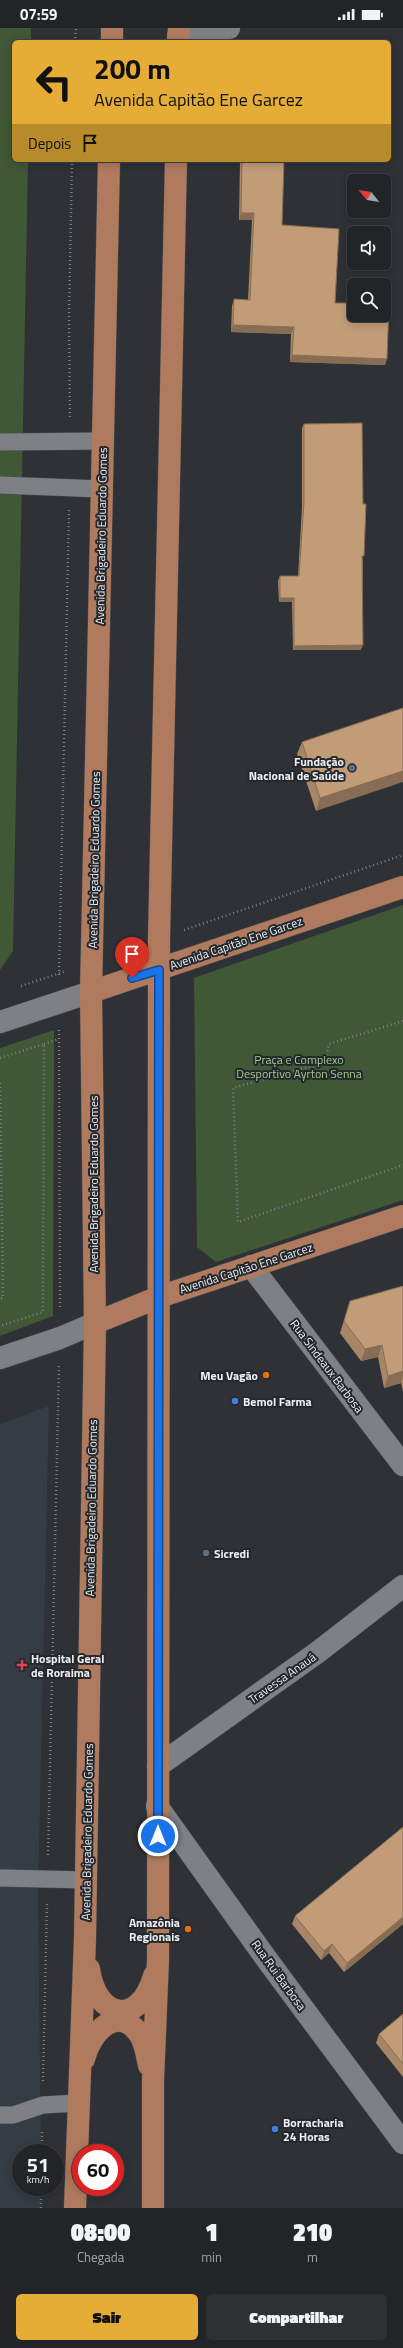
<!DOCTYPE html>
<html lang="pt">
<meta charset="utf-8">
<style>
:root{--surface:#222528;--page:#2e3134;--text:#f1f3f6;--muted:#a2a5a8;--line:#3f4245;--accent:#e5ad35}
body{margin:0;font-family:"Titillium Web",sans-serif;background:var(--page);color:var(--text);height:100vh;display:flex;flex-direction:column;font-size:15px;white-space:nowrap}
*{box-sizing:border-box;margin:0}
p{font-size:13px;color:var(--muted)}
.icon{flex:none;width:22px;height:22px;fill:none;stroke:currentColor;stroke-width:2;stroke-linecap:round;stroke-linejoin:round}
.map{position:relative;height:2180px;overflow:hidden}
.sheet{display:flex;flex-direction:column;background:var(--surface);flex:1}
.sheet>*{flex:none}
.hud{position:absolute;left:12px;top:12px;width:379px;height:122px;border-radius:6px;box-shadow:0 2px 10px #0003,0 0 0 1px var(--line);background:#e5ad35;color:#111;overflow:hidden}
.needle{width:26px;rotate:300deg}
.buttons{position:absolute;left:347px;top:146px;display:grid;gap:8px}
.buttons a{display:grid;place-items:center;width:44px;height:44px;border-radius:6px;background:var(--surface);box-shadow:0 2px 10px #0003,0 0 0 1px var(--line);font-size:20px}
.speed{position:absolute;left:12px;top:2116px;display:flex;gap:8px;font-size:20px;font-weight:700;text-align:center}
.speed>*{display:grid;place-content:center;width:52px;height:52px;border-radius:50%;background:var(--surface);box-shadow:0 2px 10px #0003,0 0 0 1px var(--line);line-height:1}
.speed small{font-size:10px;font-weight:400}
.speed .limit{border:6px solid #d22;background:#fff;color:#111}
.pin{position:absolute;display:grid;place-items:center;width:34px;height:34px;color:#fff;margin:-41px -17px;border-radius:50% 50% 50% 0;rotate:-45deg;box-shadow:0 0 4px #0007}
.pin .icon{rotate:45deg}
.me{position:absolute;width:44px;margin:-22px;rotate:0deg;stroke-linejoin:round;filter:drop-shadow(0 0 3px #0008)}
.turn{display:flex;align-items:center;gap:14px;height:84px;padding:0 16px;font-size:18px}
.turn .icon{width:52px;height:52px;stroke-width:2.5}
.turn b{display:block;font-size:28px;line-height:34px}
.then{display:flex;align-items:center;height:38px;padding:0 16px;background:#0003;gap:8px;font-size:15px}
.eta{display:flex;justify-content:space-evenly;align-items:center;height:68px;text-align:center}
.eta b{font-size:24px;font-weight:800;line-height:28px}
.primary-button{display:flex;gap:8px;margin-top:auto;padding:8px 16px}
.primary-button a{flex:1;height:46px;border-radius:6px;background:var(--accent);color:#111;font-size:16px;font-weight:800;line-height:46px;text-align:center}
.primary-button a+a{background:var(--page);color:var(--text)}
.status{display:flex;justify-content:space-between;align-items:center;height:28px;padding:0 20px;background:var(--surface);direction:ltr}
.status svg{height:11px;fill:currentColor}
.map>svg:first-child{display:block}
.built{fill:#343c44}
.green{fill:#405836}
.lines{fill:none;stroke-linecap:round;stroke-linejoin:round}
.service-casing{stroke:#4a4d4f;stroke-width:18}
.minor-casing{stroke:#4a4d4f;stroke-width:23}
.tertiary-casing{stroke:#4a4d4f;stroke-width:23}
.primary-casing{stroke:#4a4d4f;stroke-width:23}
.path{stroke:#7c7f82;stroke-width:2.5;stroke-dasharray:1 3;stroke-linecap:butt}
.service{stroke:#7d8185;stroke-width:17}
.minor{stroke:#7d8185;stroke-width:22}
.tertiary{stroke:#7d8185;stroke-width:22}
.primary{stroke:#b07a5e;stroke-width:22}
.wall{fill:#a68666}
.shaded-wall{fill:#876d53}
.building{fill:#c19c77;stroke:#876d53}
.route-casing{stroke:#114b97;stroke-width:10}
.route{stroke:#1a73e8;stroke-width:7}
.service-dot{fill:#5c6f8a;stroke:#24272b;stroke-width:1.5}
.food-dot{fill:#e8710a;stroke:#24272b;stroke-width:1.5}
.shop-dot{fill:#3f7fe0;stroke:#24272b;stroke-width:1.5}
.health-dot{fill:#e0444e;stroke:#24272b;stroke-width:1.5}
.labels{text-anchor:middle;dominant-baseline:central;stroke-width:4;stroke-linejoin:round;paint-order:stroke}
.street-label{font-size:12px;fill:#edf0f2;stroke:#24272b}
.poi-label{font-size:12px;font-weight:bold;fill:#edf0f2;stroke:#24272b;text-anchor:start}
.park-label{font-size:12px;fill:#a0cd8f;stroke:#24272b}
</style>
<div class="status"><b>07:59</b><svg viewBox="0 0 49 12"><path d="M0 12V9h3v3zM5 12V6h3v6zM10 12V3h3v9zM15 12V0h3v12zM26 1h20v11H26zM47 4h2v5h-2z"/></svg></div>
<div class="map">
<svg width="403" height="2180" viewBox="0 0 403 2180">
<rect width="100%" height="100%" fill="#2e3135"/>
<path class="built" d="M49 1378 38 1867 41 2125H21V2159H41L40 2180H0V1396Z"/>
<path class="green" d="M0 0H31V14H14V132H28L13 923 0 942Z
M403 877V1172L216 1234 197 1219 194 950Z
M54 1002 53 1288 0 1308V1020Z"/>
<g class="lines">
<g class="service-casing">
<path id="service" d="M0 414 103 413
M0 457 101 461
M0 1850 86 1852
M0 2087H13L43 2077 78 2075"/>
</g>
<g class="minor-casing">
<path id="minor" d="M178 8 229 0
M251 1238 403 1437
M158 1738 318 1624 403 1558
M157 1778 268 1933 403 2115"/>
</g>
<g class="tertiary-casing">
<path id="tertiary" d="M0 994 91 964
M0 1330 60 1310 95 1295"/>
</g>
<g class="primary-casing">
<path id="primary" d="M112 14V0
M178 14 179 0
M91 964 403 859
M95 1295 159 1269 403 1188
M89 1941C96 1991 139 2000 154 1948
M84 2031C90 2005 118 1974 140 2007 145 2015 147 2028 149 2037
M75 2180 85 1910 95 1295 91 964 109 132
M153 2180V2052L158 1932 159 911 176 132"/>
</g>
<path class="path" d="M75 14 76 0
M70 389 69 290 72 132
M184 902 403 827
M59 947 69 482
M21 958 66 943
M403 993 329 1016 325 1034 233 1060 238 1194 403 1137
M59 1002 60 1281
M44 1016 59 1011
M0 1030 44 1016 43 1284 0 1298
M0 1055 3 1270 0 1271
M48 1827 59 1338
M43 2053 47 1874
M42 2125V2102
M41 2180V2159"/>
<use href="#service" class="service"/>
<use href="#minor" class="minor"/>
<use href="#tertiary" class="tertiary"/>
<use href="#primary" class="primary"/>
</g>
<path class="wall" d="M240 132H284L282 197 335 275 385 337 290 334 291 306 231 304 232 278 234 271 248 272 252 192H239Z
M304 396 363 532 361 622H293L292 574H279L278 553 280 548H298L302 479V400Z
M403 680 316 783 297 726 302 714Z
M403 1258V1364L401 1355 384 1360 378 1329 361 1333 340 1305 350 1273Z
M403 1799V1896L344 1944 329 1925 321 1932 292 1896 295 1888Z
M403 1986V2049L376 2015 379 2006Z"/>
<path class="shaded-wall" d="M241 185H254L252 192H239Z
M233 297 294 299 291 306 231 304Z
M292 327 387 331 385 337 290 334Z
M280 570H294L292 574H279Z
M363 617 361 622H293L294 618Z
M403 743V754L316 783 320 770Z
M382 1317 378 1329 361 1333 365 1321Z
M403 1343V1349L401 1355 384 1360 388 1348Z
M403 1889V1896L344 1944 347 1935Z
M332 1916 329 1925 321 1932 324 1923Z"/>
<path class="building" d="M242 132H284L282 197 339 201 335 275H354V287H384V276H389L387 331 292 327 294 299 233 297 234 271 250 272 254 185H241Z
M362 395 363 476H366L364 528H362L363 617 294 618V570H280V548H299L304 474V396Z
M403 680V743L320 770 302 714Z
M403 1258V1343L388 1348 382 1317 365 1321 344 1293 350 1273Z
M403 1799V1889L347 1935 332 1916 324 1923 295 1888Z
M403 1986V2036L379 2006Z"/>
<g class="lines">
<g class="route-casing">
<path id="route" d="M132 950 159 942 158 1808"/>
</g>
<use href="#route" class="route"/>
</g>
<g class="service-dot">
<circle cx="352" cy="740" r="4"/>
<circle cx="206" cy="1525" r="4"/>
</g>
<g class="food-dot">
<circle cx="266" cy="1347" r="4"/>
<circle cx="188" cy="1901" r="4"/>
</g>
<g class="shop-dot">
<circle cx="235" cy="1373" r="4"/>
<circle cx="275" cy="2101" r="4"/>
</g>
<path class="health-dot" d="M20 1631h4v4h4v4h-4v4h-4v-4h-4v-4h4z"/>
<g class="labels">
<g class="street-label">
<text transform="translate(101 508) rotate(-89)">Avenida Brigadeiro Eduardo Gomes</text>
<text transform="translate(94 832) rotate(-89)">Avenida Brigadeiro Eduardo Gomes</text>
<text transform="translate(236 915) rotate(-19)">Avenida Capitão Ene Garcez</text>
<text transform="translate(93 1156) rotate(-90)">Avenida Brigadeiro Eduardo Gomes</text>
<text transform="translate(246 1240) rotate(-18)">Avenida Capitão Ene Garcez</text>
<text transform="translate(327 1338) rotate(53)">Rua Sindeaux Barbosa</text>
<text transform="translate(91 1480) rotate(-89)">Avenida Brigadeiro Eduardo Gomes</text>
<text transform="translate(282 1650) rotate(-35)">Travessa Anauá</text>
<text transform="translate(87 1804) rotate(-89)">Avenida Brigadeiro Eduardo Gomes</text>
<text transform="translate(279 1947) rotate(54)">Rua Rui Barbosa</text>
</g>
<g class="poi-label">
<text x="344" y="733" text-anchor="end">Fundação<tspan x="344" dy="14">Nacional de Saúde</tspan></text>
<text x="258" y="1347" text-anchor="end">Meu Vagão</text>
<text x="243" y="1373">Bemol Farma</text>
<text x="214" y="1525">Sicredi</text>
<text x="31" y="1630">Hospital Geral<tspan x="31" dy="14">de Roraima</tspan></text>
<text x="180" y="1894" text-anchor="end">Amazônia<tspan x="180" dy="14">Regionais</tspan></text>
<text x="283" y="2094">Borracharia<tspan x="283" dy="14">24 Horas</tspan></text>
</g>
<g class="park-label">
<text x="299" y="1031">Praça e Complexo<tspan x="299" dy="14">Desportivo Ayrton Senna</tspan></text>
</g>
</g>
</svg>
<div class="buttons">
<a><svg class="needle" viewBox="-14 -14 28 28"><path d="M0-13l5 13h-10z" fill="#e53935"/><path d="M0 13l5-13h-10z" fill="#a2a5a8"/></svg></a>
<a><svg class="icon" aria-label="sound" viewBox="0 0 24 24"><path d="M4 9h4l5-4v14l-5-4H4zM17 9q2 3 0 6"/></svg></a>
<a><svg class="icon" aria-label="search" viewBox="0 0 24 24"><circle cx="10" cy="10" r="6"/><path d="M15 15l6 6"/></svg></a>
</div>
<div class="speed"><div>51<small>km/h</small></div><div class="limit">60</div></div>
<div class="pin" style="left:132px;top:950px;background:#d93025"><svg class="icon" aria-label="arrive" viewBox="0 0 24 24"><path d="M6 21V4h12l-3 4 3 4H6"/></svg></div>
<svg class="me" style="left:158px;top:1808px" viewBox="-20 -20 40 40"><circle r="17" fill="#1a73e8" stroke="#fff" stroke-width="3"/><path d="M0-11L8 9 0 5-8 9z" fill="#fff"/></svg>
<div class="hud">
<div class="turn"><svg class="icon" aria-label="left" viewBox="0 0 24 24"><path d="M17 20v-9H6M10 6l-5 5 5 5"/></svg><div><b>200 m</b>Avenida Capitão Ene Garcez</div></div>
<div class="then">Depois<svg class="icon" aria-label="arrive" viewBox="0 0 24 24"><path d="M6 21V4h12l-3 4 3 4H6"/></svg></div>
</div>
</div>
<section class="sheet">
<div class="eta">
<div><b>08:00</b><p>Chegada</p></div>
<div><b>1</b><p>min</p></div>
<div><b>210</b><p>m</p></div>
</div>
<div class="primary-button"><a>Sair</a><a>Compartilhar</a></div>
</section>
